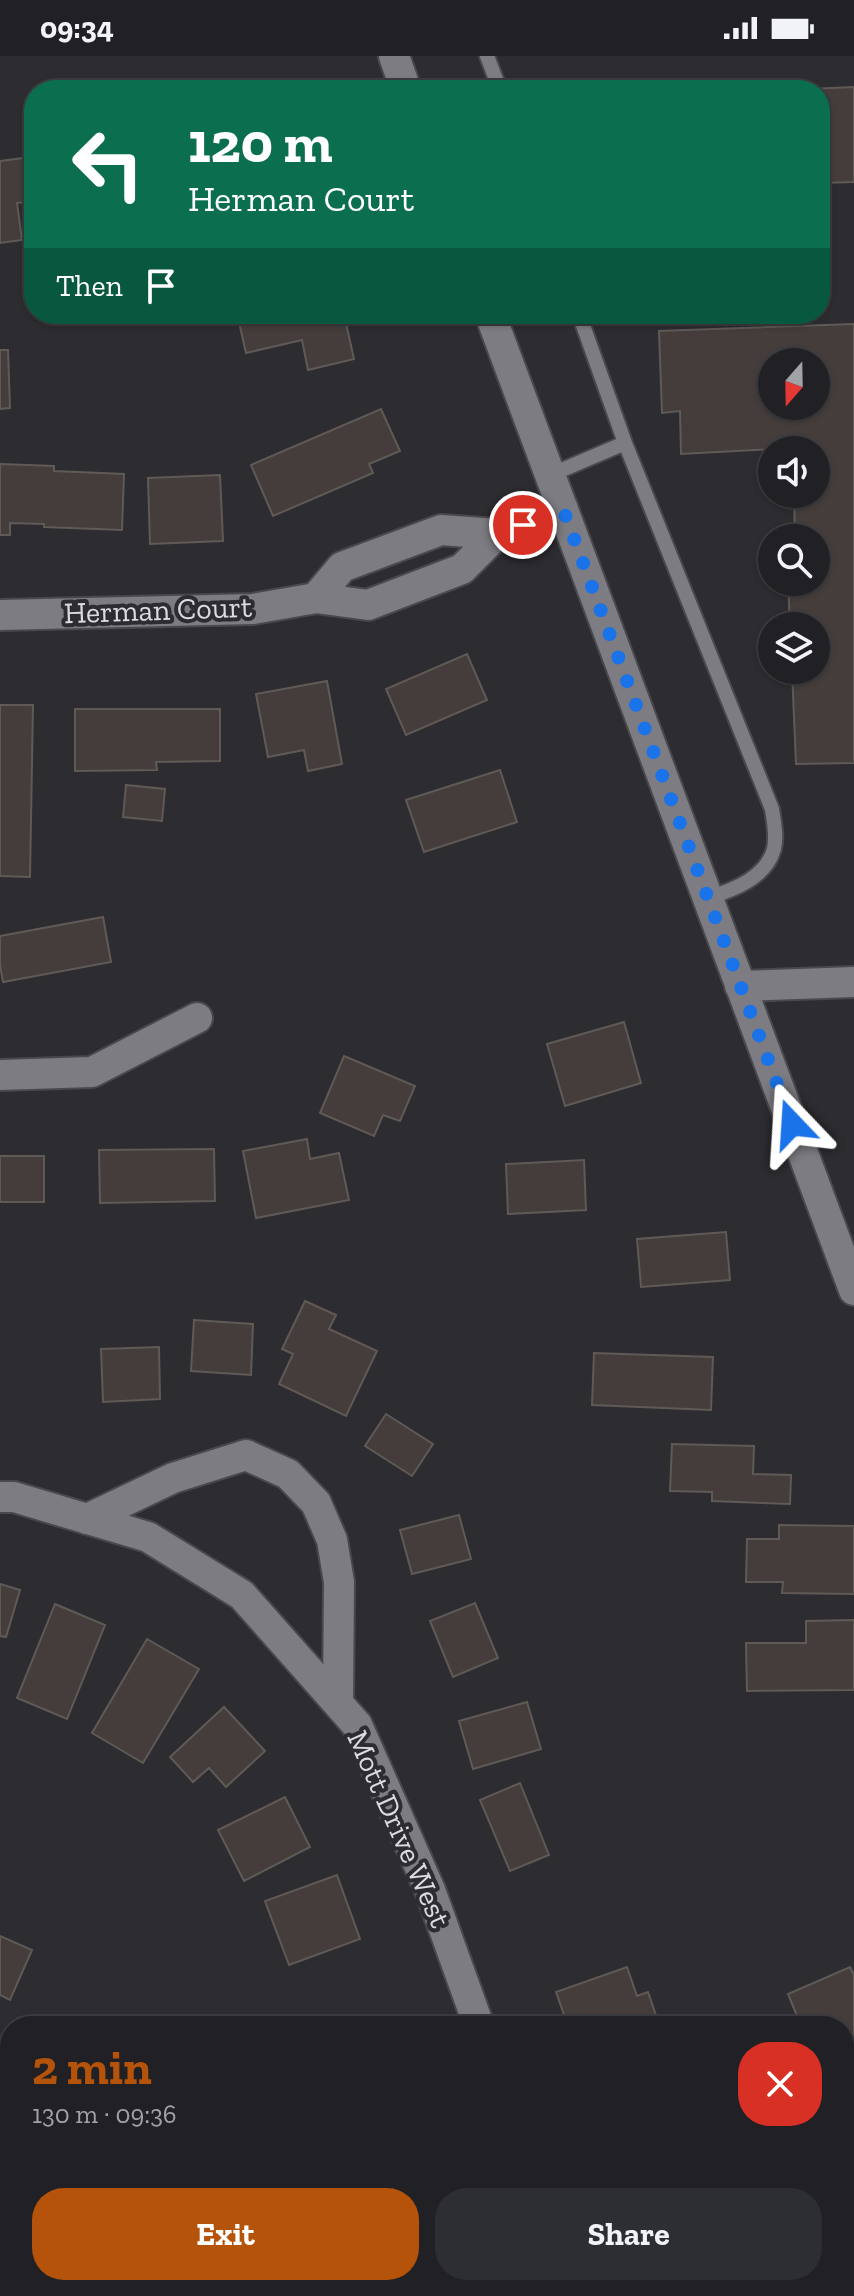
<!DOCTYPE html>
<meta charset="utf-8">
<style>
:root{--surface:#212125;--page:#2d2e32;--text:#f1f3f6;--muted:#a2a3a7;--line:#3e3e42;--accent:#b45309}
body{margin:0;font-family:"Zilla Slab",serif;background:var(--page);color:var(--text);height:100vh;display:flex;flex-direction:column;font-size:30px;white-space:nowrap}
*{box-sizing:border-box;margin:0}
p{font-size:26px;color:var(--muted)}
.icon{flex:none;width:44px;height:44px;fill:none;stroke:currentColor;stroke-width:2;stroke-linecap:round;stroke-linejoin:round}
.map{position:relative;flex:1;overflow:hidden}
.panel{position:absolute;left:0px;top:1960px;width:854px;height:280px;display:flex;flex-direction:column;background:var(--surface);border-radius:32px 32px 0 0;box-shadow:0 2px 6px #0004,0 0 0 2px var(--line)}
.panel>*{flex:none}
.guide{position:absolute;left:24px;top:24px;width:806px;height:244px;border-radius:32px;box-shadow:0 2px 6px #0004,0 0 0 2px var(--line);background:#0b6e4f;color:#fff;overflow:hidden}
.needle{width:52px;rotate:200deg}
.tools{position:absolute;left:758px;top:292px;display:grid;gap:16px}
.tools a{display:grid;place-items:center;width:72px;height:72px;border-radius:50%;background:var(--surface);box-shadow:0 2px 6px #0004,0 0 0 2px var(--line);font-size:40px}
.pin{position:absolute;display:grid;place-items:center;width:68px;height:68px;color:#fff;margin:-34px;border:4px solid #fff;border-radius:50%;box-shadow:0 2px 8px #0007}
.me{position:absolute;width:88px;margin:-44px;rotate:340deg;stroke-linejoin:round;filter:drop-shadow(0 0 6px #0008)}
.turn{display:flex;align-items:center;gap:28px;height:168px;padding:0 32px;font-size:36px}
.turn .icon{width:104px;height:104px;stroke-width:2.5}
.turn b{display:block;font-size:56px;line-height:68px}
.then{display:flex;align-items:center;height:76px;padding:0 32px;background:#0003;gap:16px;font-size:30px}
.round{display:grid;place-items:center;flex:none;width:84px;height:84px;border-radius:32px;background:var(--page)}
.overview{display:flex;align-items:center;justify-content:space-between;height:136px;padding:0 32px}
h1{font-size:48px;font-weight:800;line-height:60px;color:var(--accent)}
.action{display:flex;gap:16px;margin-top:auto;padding:16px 32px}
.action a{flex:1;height:92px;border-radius:32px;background:var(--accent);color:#fff;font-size:32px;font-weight:800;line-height:92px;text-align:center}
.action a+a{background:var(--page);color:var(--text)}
.status{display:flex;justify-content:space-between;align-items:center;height:56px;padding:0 40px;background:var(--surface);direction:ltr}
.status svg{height:22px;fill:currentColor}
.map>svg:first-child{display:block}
.building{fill:#443d3b;stroke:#605a57;stroke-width:2;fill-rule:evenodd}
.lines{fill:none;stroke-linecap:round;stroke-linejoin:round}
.service-casing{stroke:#48484d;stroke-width:18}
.minor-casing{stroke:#48484d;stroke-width:34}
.service{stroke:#7c7c82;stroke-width:14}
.minor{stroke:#7c7c82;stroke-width:30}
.route{stroke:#1a73e8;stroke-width:14;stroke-dasharray:0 25.2}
.labels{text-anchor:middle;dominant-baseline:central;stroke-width:8;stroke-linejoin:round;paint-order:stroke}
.street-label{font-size:30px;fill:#dcdce0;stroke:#2c2c31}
</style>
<div class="status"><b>09:34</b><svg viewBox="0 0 49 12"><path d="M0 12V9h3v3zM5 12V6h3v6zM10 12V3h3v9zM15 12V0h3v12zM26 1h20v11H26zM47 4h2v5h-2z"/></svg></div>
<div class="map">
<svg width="854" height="2240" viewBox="0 0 854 2240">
<rect width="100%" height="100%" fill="#2c2c31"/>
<path class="building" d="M854 31V126L820 127V34H786Z
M31 101 34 145 17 147 22 184 0 187V105Z
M87 258H146L88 262Z
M255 258H344L354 303 308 314 302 284 246 297 238 262Z
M854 268V707L796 708 792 614H816V570H790L788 526H816V482H795L794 438H816V394H792V392L681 398 680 355 662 357 659 275ZM772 306H816V350H772Z
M0 294H8L10 352 0 353Z
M381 353 400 395 369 408 373 417 273 460 251 409Z
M0 408 54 410V415L124 418 122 474 44 471V468L10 467V479H0Z
M220 419 223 485 150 488 148 422Z
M467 598 487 644 406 679 386 633Z
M327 625 342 708 308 715 304 694 268 701 256 638Z
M0 649H33L30 821 0 820Z
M75 653H220V705L156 706 157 714 75 715Z
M500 714 517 766 424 796 406 744Z
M126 729 165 733 162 765 123 761Z
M103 861 111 906 3 926 0 909V880Z
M624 966 641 1027 565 1050 547 988Z
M344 1000 415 1030 400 1065 383 1059 374 1080 320 1057Z
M307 1083 310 1103 339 1097 349 1144 256 1162 243 1095Z
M214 1093 215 1145 100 1147 99 1094Z
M0 1100H44V1146H0Z
M584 1104 586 1154 508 1158 506 1108Z
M726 1176 730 1224 641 1231 637 1183Z
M305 1245 336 1259 329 1273 377 1295 346 1360 279 1328 293 1298 282 1293Z
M194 1264 253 1268 251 1319 191 1315Z
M159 1291 160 1343 103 1346 101 1293Z
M594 1297 713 1301 711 1354 592 1349Z
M386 1358 433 1388 412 1420 365 1390Z
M672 1388 754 1390 753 1418 791 1419 790 1448 712 1445V1436L670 1435Z
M459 1459 471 1503 412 1518 400 1474Z
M779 1469 854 1470V1538L782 1537 783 1526H746L747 1483H779Z
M0 1528 20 1534 6 1581 0 1580Z
M475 1547 498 1602 453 1621 430 1565Z
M55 1548 105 1569 67 1663 17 1642Z
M854 1564V1634L747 1635 746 1587H806V1565Z
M147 1583 199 1613 143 1707 92 1677Z
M527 1646 541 1693 473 1713 459 1665Z
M224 1651 265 1695 226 1731 209 1712 193 1726 170 1701Z
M520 1727 549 1799 510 1815 480 1744Z
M285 1741 310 1791 244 1825 218 1774Z
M337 1819 360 1883 289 1909 265 1845Z
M0 1880 32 1894 10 1944 0 1939Z
M627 1911 637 1940 648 1936 657 1962 633 1970H568L556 1936Z
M850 1911 854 1919V2022L844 2026V1970H801L788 1938Z
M222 2230H251L254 2240H185Z
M390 2230H474L478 2240H394Z
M719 2230H721L724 2240H679Z"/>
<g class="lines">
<g class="service-casing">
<path id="service" d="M487 0 500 34
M579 258 625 387 772 753C774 766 777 780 774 793 766 822 733 834 708 842
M550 419 625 387"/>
</g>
<g class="minor-casing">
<path id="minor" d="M394 0 406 34
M490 258 854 1234
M316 542 342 511 441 474 497 478
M0 559 253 553 316 542 368 549 462 513 497 478 563 453
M740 930 854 926
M0 1019 92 1016 197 962
M0 1441H14L148 1481 242 1539 357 1669 430 1834 479 1970
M87 1463 173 1422 246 1399 288 1418 316 1447 332 1484 339 1526 338 1647
M0 2108 10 2123
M48 2230 51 2240
M573 2230 577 2240"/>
</g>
<use href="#service" class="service"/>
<use href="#minor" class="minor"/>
</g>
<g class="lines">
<path class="route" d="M523 469 563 453 792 1068"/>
</g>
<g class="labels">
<g class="street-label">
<text transform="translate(158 554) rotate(-2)">Herman Court</text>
<text transform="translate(399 1773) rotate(66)">Mott Drive West</text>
</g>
</g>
</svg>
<div class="tools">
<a><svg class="needle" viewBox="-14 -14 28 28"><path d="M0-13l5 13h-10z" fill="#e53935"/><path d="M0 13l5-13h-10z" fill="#a2a3a7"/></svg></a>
<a><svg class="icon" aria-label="sound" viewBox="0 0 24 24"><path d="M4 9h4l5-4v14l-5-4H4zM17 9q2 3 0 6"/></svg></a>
<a><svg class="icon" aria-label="search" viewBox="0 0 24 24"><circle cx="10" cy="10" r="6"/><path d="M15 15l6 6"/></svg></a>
<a><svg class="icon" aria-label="layers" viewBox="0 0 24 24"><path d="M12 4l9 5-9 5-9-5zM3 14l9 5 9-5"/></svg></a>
</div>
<div class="pin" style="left:523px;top:469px;background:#d93025"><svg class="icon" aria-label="arrive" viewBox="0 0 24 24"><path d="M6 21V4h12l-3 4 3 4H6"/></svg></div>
<svg class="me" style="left:792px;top:1068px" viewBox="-20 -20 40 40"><path d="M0-17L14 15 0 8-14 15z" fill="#1a73e8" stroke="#fff" stroke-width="4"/></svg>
<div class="guide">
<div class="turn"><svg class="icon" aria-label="left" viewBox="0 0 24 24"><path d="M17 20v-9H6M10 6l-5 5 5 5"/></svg><div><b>120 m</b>Herman Court</div></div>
<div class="then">Then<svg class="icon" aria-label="arrive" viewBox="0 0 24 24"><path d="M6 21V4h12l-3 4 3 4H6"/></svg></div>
</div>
<section class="panel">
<div class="overview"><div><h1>2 min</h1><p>130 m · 09:36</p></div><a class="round" style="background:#d93025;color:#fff"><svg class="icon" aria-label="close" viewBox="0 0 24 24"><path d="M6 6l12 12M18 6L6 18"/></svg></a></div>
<div class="action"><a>Exit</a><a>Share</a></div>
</section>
</div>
